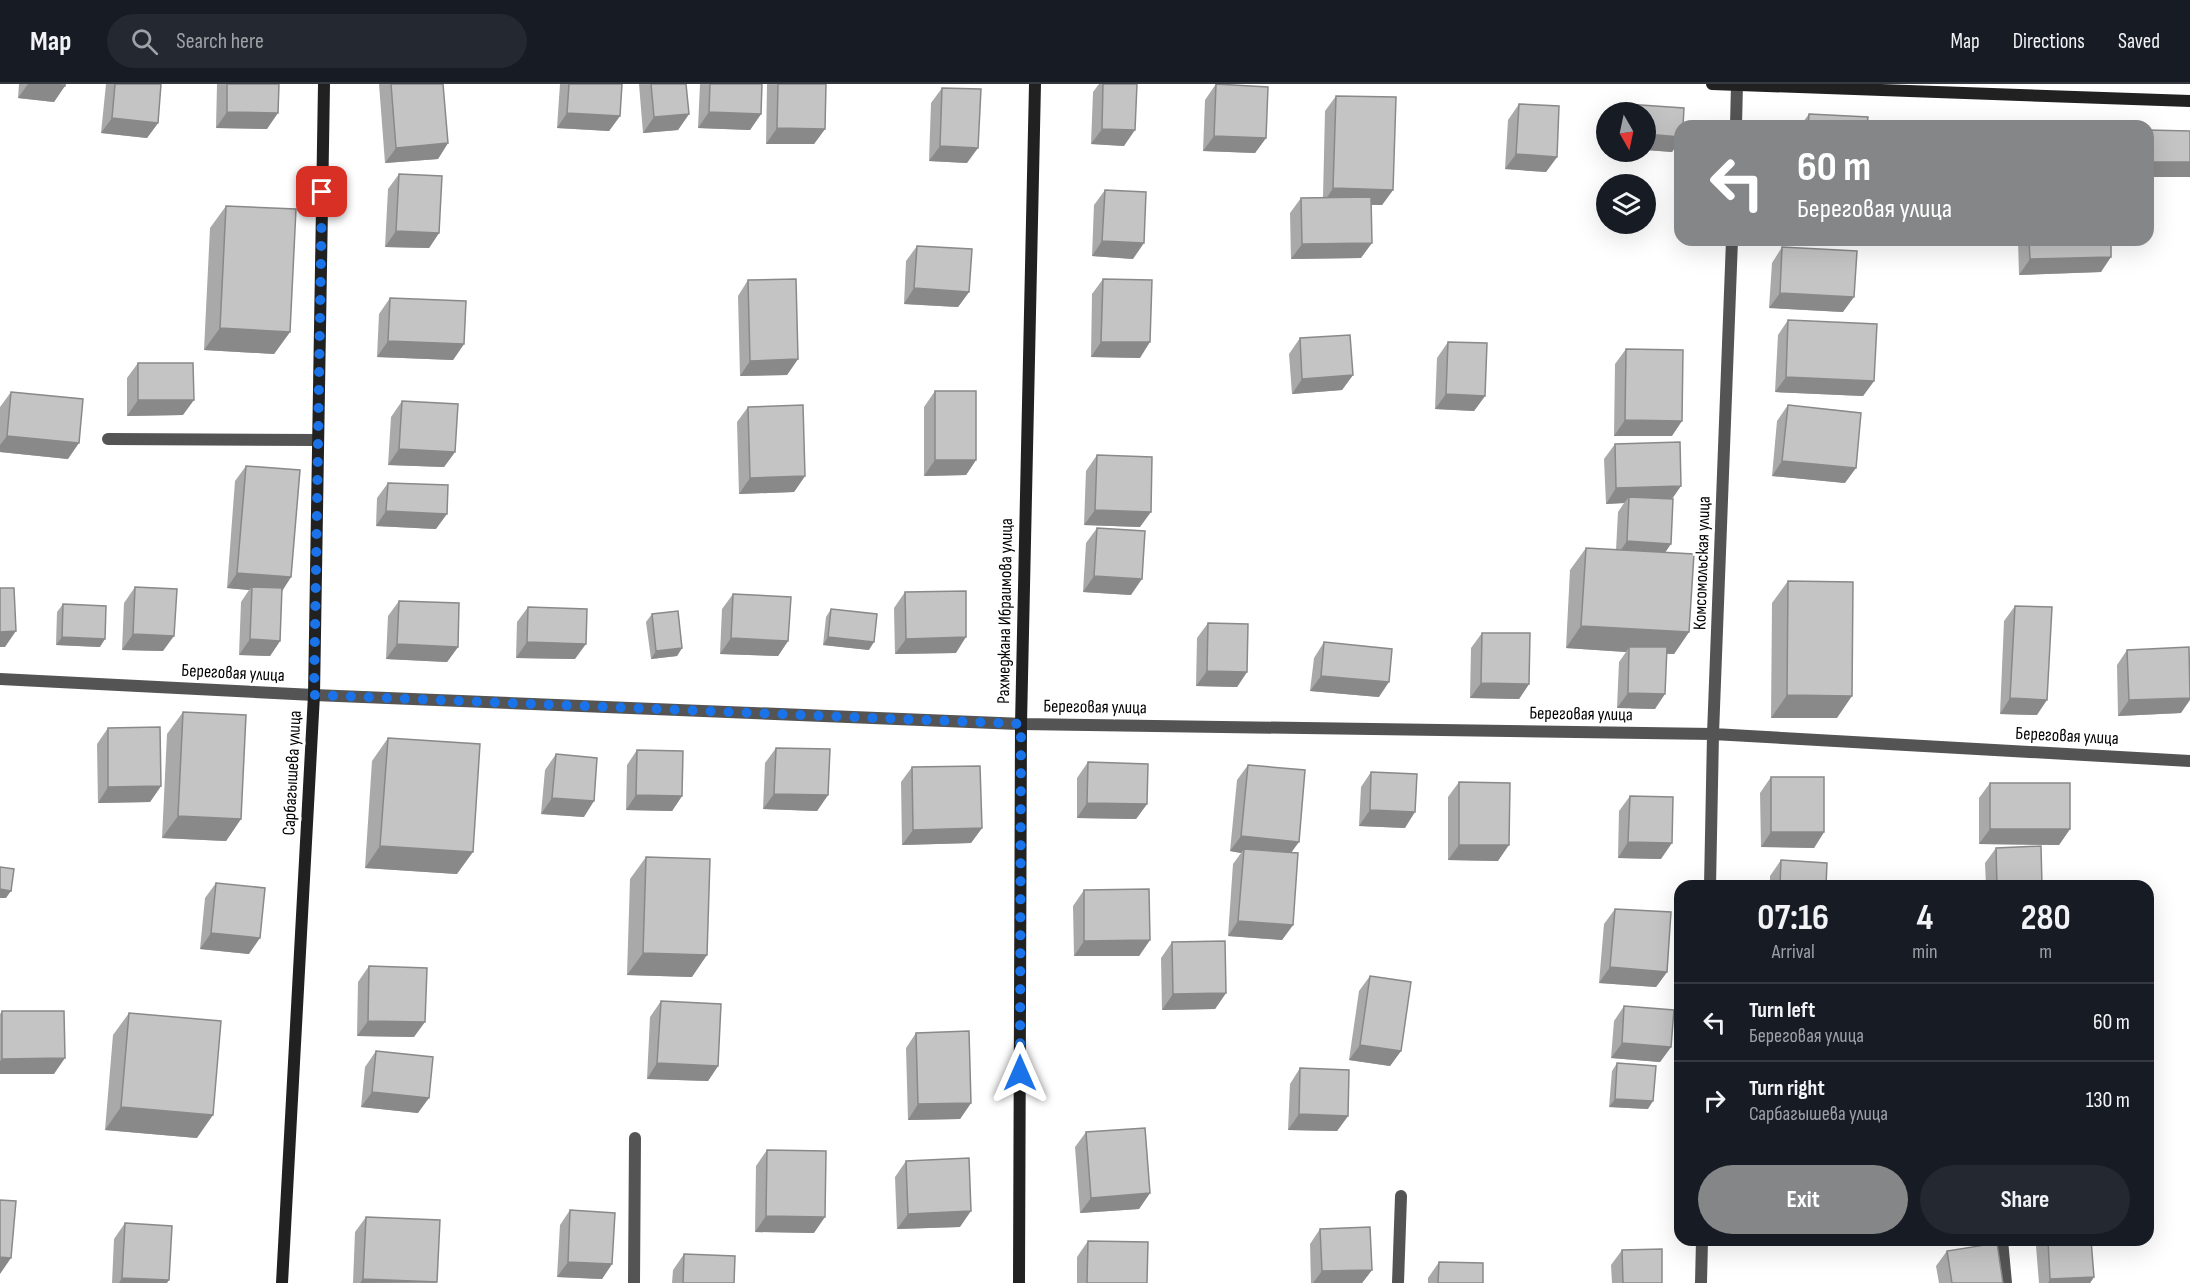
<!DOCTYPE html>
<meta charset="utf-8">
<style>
:root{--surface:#171b24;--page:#242831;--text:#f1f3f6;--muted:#9ea1a6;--line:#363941;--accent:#858687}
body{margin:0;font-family:"Sofia Sans Condensed",sans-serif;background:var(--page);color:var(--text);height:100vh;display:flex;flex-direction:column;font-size:22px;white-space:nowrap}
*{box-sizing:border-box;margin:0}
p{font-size:20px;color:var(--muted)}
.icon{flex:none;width:33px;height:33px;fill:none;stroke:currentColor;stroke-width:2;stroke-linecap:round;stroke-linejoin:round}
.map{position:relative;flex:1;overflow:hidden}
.side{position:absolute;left:1674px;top:796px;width:480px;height:366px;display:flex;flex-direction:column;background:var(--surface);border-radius:18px;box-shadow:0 6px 24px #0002}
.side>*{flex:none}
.hud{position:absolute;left:1674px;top:36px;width:480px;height:126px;border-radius:18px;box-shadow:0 6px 24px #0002;background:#858687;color:#fff;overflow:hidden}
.needle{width:39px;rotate:171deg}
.tools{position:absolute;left:1596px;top:18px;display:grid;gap:12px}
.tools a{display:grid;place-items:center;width:60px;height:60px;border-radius:50%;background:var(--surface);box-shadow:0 6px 24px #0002;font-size:30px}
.pin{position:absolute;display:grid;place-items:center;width:51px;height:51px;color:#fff;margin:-26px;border-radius:12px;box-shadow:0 3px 9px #0006}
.me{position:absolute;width:66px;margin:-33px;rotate:0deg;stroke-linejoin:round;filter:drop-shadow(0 0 4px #0008)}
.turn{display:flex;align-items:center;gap:21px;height:126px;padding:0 24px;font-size:27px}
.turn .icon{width:78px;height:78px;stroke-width:2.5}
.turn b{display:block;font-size:42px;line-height:51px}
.eta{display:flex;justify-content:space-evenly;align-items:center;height:102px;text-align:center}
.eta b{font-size:36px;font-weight:700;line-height:42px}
.primary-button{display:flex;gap:12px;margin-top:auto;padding:12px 24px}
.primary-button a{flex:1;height:69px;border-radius:36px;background:var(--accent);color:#fff;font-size:24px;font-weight:700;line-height:69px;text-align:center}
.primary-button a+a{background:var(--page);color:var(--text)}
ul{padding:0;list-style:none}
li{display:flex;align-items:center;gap:18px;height:78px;padding:0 24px;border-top:2px solid var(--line)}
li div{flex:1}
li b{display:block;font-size:22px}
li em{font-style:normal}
header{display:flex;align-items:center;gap:36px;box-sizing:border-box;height:84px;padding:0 30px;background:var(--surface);border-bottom:2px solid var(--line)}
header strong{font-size:28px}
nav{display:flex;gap:33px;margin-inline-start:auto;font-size:21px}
.search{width:420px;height:54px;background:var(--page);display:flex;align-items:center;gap:15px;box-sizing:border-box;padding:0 21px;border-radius:33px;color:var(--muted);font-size:22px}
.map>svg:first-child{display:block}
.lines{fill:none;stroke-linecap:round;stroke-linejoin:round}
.street{stroke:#545454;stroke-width:12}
.secondary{stroke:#212121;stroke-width:12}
.wall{fill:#a9a9a9}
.shaded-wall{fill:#898989}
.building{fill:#c4c4c4;stroke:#898989;stroke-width:1.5}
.route{stroke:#1a73e8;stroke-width:10;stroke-dasharray:0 18}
.labels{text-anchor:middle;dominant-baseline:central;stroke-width:6;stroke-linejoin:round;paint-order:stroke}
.street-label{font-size:18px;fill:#000;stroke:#fff}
</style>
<header>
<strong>Map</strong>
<div class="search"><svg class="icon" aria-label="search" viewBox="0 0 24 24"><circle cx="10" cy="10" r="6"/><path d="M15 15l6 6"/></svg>Search here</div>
<nav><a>Map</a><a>Directions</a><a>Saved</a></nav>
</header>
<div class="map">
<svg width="2190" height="1199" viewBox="0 0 2190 1199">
<rect width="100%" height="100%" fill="#fff"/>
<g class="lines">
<path class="street" d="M1736 42 1737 0
M108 355 318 356
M0 595 314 611 1021 640 1713 650 2190 677
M1710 802 1713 650 1732 156
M2002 1156 2006 1199
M634 1199 635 1054
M1398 1199 1401 1112
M1701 1199 1702 1156"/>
<path class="secondary" d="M1712 0 2190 17
M282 1199 314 611 324 0
M1019 1199 1021 640 1035 0"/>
</g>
<path class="wall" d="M19 0H65L54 18 18 14Z
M106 0H161L158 39 147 54 101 49Z
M217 0H279L267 45 216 44Z
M379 0H443L448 59 438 75 385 79Z
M560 0H622L620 32 609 47 557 44Z
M639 0H686L689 30 678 46 643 49Z
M700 0H762L761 30 750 46 698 44Z
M767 0H826L825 45 814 60H766Z
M1099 0H1137L1124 62 1091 60 1093 8Z
M1216 0 1266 54 1255 69 1203 67 1205 16Z
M942 4 967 79 929 77 931 19Z
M1336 12 1393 106 1382 121H1371L1361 174 1291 175 1290 129 1301 114 1323 113 1325 27Z
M1519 20 1557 73 1546 88 1505 85 1508 36Z
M1626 20 1680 42V56L1672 68 1646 66V28H1620Z
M1809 30 1867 42H1800Z
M399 90 439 149 429 164 385 163 388 105Z
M1105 106 1133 175 1092 172 1094 121Z
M226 122 290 248 274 270 204 266 210 144Z
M2018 156H2111L2101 188 2019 191Z
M917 162 969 208 958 223 904 220 906 177Z
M1782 163 1843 228 1769 224 1772 179Z
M1103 195 1140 274 1091 273 1092 210Z
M748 196 798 275 787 291 740 292 738 212Z
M390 214 464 260 453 276 377 273 379 230Z
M1788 236 1874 297 1863 312 1775 308 1778 251Z
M1300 254 1353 291 1342 306 1292 310 1289 270Z
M1448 258 1485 312 1474 327 1435 325 1437 274Z
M1626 265 1672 352H1614L1615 280Z
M138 279 183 331 127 332V294Z
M935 307 976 376 966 391 924 392V323Z
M11 308 68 375 0 368V323Z
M402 317 455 368 444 383 388 381 391 333Z
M1788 321 1845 399 1772 392 1777 337Z
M748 323 805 392 794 408 739 410 737 338Z
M1615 360 1673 415 1665 468 1689 548 1674 570H1666L1655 625 1617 624 1619 578 1626 568 1566 564 1570 486 1586 464 1616 466 1618 428 1624 419 1606 420 1604 375Z
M1097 371 1140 443 1084 441 1086 387Z
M246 382 291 493 282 506 280 557 270 572 239 571 241 518 249 506 227 504 235 397Z
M388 399 436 445 376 442 377 414Z
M1097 444 1131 511 1083 508 1086 459Z
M1788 497 1837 634H1771L1772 519Z
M135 503 163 567 122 566 124 519Z
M905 508 956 569 895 570 894 524Z
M733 510 788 557 778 572 720 570 722 525Z
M399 517 458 563 447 578 386 575 388 532Z
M63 520 100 563 56 561 57 528Z
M2015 522 2037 631 2000 630 2004 537Z
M528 523 575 575 516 574 517 538Z
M831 525 869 566 823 561 826 533Z
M652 530 682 564 677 572 651 575 646 538Z
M1208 539 1247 588 1237 603 1196 602 1197 554Z
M1482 549 1529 600 1519 615 1470 614 1471 564Z
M1324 558 1379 613 1310 607 1314 574Z
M2127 566 2181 629 2118 632 2117 581Z
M183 628 241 735 226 757 162 754 167 650Z
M108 644 161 702 150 718 98 719 97 660Z
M388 654 457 790 365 784 372 677Z
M776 664 828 711 817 727 763 725 765 679Z
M637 666 682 712 672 727 626 726 627 681Z
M556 670 584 733 541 730 545 686Z
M1088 678 1147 720 1136 735 1077 734V694Z
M1248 681 1291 769 1293 841 1282 856 1228 852 1233 780 1241 769 1230 767 1237 696Z
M912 683 982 744 971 759 902 761 901 698Z
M1371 688 1405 744 1359 742 1361 703Z
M1771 693 1824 748 1814 764 1761 763 1760 709Z
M1459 698 1498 777 1448 776V713Z
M1990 699 2070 745 2059 761 1979 760V714Z
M1630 712 1661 775 1618 774 1619 727Z
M1996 764 2042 802H1986L1985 779Z
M646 773 692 893 627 891 630 795Z
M1781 776 1826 802H1770V792Z
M216 799 249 870 200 865 205 814Z
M1084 806 1150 856 1139 872H1074L1073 822Z
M1615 825 1667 888 1656 903 1599 899 1604 840Z
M1172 858 1226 909 1215 925 1162 926 1161 874Z
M369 882 414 953 357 952 358 898Z
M1370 892 1401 967 1390 982 1349 976 1359 907Z
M661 917 718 982 708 997 647 995 650 933Z
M1624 922 1671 963 1660 978 1611 974 1614 937Z
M2 927 54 990H0V930Z
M129 929 197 1054 105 1046 113 951Z
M916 949 971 1019 960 1035 908 1036 906 964Z
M376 967 418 1029 361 1023 365 983Z
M1617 979 1648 1025 1609 1023 1612 987Z
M1300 984 1348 1032 1337 1047 1288 1046 1290 1000Z
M1086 1048 1150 1109 1139 1125 1080 1129 1075 1063Z
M767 1066 814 1149 755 1148 756 1082Z
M906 1077 960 1143 897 1145 895 1093Z
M570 1126 612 1180 602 1195 557 1193 560 1141Z
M366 1133 437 1199H353L355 1148Z
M125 1139 167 1199H112L114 1155Z
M1320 1145 1372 1186 1362 1199H1311L1310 1160Z
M2041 1156H2091L2094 1193 2090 1199H2039L2036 1162Z
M1088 1157 1147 1199H1077V1173Z
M1622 1166 1662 1199H1612L1611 1181Z
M1947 1167 2003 1199H1939L1936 1182Z
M684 1170 734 1199H672L673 1186Z
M1439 1178 1483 1199H1428V1194Z"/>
<path class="shaded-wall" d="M28 0H41L65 2 54 18 18 14Z
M227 28 278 29 267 45 216 44Z
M709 28 761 30 750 46 698 44Z
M567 29 620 32 609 47 557 44Z
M689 30 678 46 643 49 654 33Z
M112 34 158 39 147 54 101 49Z
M777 44 825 45 814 60H766Z
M1102 45 1135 46 1124 62 1091 60Z
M1646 50 1680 53V56L1672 68 1646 66Z
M1214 52 1266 54 1255 69 1203 67Z
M448 59 438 75 385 79 396 64Z
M940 62 978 64 967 79 929 77Z
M1516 70 1557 73 1546 88 1505 85Z
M2148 78H2190V93H2148Z
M1333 104 1393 106 1382 121 1323 120Z
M396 147 439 149 429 164 385 163Z
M1102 157 1144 159 1133 175 1092 172Z
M1372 159 1361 174 1291 175 1302 160Z
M2111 173 2101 188 2019 191 2030 175Z
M914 204 969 208 958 223 904 220Z
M1780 209 1854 213 1843 228 1769 224Z
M220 244 290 248 274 270 204 266Z
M388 257 464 260 453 276 377 273Z
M1101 258H1150L1140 274 1091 273Z
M798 275 787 291 740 292 750 277Z
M1353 291 1342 306 1292 310 1302 295Z
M1786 293 1874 297 1863 312 1775 308Z
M1446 310 1485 312 1474 327 1435 325Z
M138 316H194L183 331 127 332Z
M1625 336 1682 337 1672 352H1614Z
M7 352 79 359 68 375 0 368V361Z
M399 365 455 368 444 383 388 381Z
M935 376H976L966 391 924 392Z
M1782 377 1856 384 1845 399 1772 392Z
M805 392 794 408 739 410 750 394Z
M1681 402 1670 418 1629 413 1624 419 1606 420 1616 404Z
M1095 426 1151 428 1140 443 1084 441Z
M386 427 447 430 436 445 376 442Z
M1627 457 1671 460 1660 476 1616 473Z
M237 489 291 493 281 509 252 503 249 506 227 504Z
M1094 492 1142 495 1131 511 1083 508Z
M1581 542 1689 548 1674 570 1629 568V563L1626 568 1566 564Z
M16 547 5 563H0V548Z
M133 550 174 552 163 567 122 566Z
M62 553 105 555 100 563 56 561Z
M828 553 874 558 869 566 823 561Z
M966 553 956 569 895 570 906 555Z
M731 554 788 557 778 572 720 570Z
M250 555 280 557 270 572 239 571Z
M527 558 586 560 575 575 516 574Z
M397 560 458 563 447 578 386 575Z
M682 564 677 572 651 575 656 567Z
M1207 587 1247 588 1237 603 1196 602Z
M1321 592 1389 598 1379 613 1310 607Z
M1481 599 1529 600 1519 615 1470 614Z
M1628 609 1665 610 1655 625 1617 624Z
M1787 611 1852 612 1837 634H1771Z
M2010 614 2047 616 2037 631 2000 630Z
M2190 614V616L2181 629 2118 632 2129 616Z
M161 702 150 718 98 719 108 703Z
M774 710 828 711 817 727 763 725Z
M636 711 682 712 672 727 626 726Z
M552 714 594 717 584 733 541 730Z
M1087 719 1147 720 1136 735 1077 734Z
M1370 726 1415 728 1405 744 1359 742Z
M178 732 241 735 226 757 162 754Z
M982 744 971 759 902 761 913 746Z
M1990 745H2070L2059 761 1979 760Z
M1771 748H1824L1814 764 1761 763Z
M1241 752 1299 758 1288 773 1244 765 1241 769 1230 767Z
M1628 758 1672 759 1661 775 1618 774Z
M1459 761H1509L1498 777 1448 776Z
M380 762 473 768 457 790 365 784Z
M0 805 11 807 6 814H0Z
M1238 837 1293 841 1282 856 1228 852Z
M211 849 260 854 249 870 200 865Z
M1150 856 1139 872H1074L1084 857Z
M643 869 707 871 692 893 627 891Z
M1610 883 1667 888 1656 903 1599 899Z
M1226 909 1215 925 1162 926 1173 910Z
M368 937 425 938 414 953 357 952Z
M1622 959 1671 963 1660 978 1611 974Z
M1360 961 1401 967 1390 982 1349 976Z
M65 974 54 990H0V977L2 975Z
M657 979 718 982 708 997 647 995Z
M372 1008 429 1014 418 1029 361 1023Z
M1615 1015 1653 1017 1648 1025 1609 1023Z
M971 1019 960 1035 908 1036 918 1020Z
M121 1023 213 1031 197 1054 105 1046Z
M1299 1030 1348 1032 1337 1047 1288 1046Z
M1150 1109 1139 1125 1080 1129 1091 1114Z
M971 1127 960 1143 897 1145 908 1130Z
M766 1132 825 1133 814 1149 755 1148Z
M0 1173 11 1174 0 1190Z
M568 1178 612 1180 602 1195 557 1193Z
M1372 1186 1362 1199H1313L1322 1187Z
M2094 1193 2090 1199H2048L2050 1195Z
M122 1194 169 1196 167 1199H119Z
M363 1195 437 1198 360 1199Z"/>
<path class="building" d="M41 0H65V2Z
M115 0H161L158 39 112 34Z
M227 0H279L278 29 227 28Z
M391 0H443L448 59 396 64Z
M569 0H622L620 32 567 29Z
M651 0H686L689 30 654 33Z
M710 0H762L761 30 709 28Z
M778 0H826L825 45 777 44Z
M1103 0H1137L1135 46 1102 45Z
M1216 0 1268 3 1266 54 1214 52Z
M942 4 981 5 978 64 940 62Z
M1336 12 1396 13 1393 106 1333 104Z
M1519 20 1559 22 1557 73 1516 70Z
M1626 20 1684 24 1683 42H1680V53L1646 50V28H1625Z
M1809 30 1868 33 1867 42H1808Z
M1889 41H1938V42H1889Z
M2148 46 2190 47V78H2148Z
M399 90 442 92 439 149 396 147Z
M1105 106 1146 108 1144 159 1102 157Z
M1371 113 1372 159 1302 160 1301 114Z
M226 122 296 125 290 248 220 244Z
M2029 156H2111V173L2030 175Z
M917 162 972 165 969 208 914 204Z
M1782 163 1857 167 1854 213 1780 209Z
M796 195 798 275 750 277 748 196Z
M1103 195 1152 196 1150 258H1101Z
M390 214 466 217 464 260 388 257Z
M1788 236 1877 240 1874 297 1786 293Z
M1350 251 1353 291 1302 295 1300 254Z
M1448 258 1487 259 1485 312 1446 310Z
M1626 265 1683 266 1682 337 1625 336Z
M138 279H193L194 316H138Z
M935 307H976V376H935Z
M11 308 83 315 79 359 7 352Z
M402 317 458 320 455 368 399 365Z
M803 321 805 392 750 394 748 323Z
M1788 321 1861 329 1856 384 1782 377Z
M1680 358 1681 402 1616 404 1615 360Z
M1097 371 1152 373 1151 428 1095 426Z
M246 382 300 386 291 493 237 489Z
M388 399 448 401 447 430 386 427Z
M1629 413 1673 415 1671 460 1627 457Z
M1097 444 1145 447 1142 495 1094 492Z
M1586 464 1694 470 1689 548 1581 542Z
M1788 497 1853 498 1852 612 1787 611Z
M135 503 177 505 174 552 133 550Z
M252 503 282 504 280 557 250 555Z
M0 504H14L16 547 0 548Z
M966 507V553L906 555 905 508Z
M733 510 791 513 788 557 731 554Z
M399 517 459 519 458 563 397 560Z
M63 520 106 522 105 555 62 553Z
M2015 522 2052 523 2047 616 2010 614Z
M528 523 587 525 586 560 527 558Z
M831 525 877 530 874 558 828 553Z
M678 527 682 564 656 567 652 530Z
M1208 539 1248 540 1247 588 1207 587Z
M1482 549H1530L1529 600 1481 599Z
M1324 558 1392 565 1389 598 1321 592Z
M1629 563H1667L1665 610 1628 609Z
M2189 563 2190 614 2129 616 2127 566Z
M183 628 246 631 241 735 178 732Z
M160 643 161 702 108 703V644Z
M388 654 480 660 473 768 380 762Z
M776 664 830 665 828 711 774 710Z
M637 666 683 667 682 712 636 711Z
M556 670 597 674 594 717 552 714Z
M1088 678 1148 680 1147 720 1087 719Z
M1248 681 1305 686 1299 758 1241 752Z
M980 682 982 744 913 746 912 683Z
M1371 688 1417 690 1415 728 1370 726Z
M1771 693H1824V748H1771Z
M1459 698 1510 699 1509 761H1459Z
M1990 699H2070V745H1990Z
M1630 712 1673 713 1672 759 1628 758Z
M2041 762 2042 802H1997L1996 764Z
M1244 765 1298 769 1293 841 1238 837Z
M646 773 710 775 707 871 643 869Z
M1781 776 1827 779 1826 802H1780Z
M0 783 14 785 11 807 0 805Z
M216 799 265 804 260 854 211 849Z
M1149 805 1150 856 1084 857V806Z
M1615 825 1671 828 1667 888 1610 883Z
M1225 857 1226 909 1173 910 1172 858Z
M369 882 427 884 425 938 368 937Z
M1370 892 1411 898 1401 967 1360 961Z
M661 917 721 920 718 982 657 979Z
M1624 922 1674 926 1671 963 1622 959Z
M2 927H64L65 974 2 975Z
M129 929 221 937 213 1031 121 1023Z
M969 947 971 1019 918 1020 916 949Z
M376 967 433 973 429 1014 372 1008Z
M1617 979 1656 982 1653 1017 1615 1015Z
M1300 984 1349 986 1348 1032 1299 1030Z
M1145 1044 1150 1109 1091 1114 1086 1048Z
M767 1066 826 1067 825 1133 766 1132Z
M969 1074 971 1127 908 1130 906 1077Z
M0 1116 16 1117 11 1174 0 1173Z
M570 1126 615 1129 612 1180 568 1178Z
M366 1133 440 1136 437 1198 363 1195Z
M125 1139 172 1142 169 1196 122 1194Z
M1370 1143 1372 1186 1322 1187 1320 1145Z
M2048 1156H2091L2094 1193 2050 1195Z
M1088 1157 1148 1158 1147 1199H1087Z
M1997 1159 2003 1199H1952L1947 1167Z
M1662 1165V1199H1623L1622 1166Z
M684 1170 735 1172 734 1199H683Z
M1439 1178 1483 1179V1199H1438Z"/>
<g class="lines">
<path class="route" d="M322 108 314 611 1021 640 1020 989"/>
</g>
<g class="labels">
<g class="street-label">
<text transform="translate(1702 479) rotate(-88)">Комсомольская улица</text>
<text transform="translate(1005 527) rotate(-89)">Рахмеджана Ибраимова улица</text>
<text transform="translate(233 589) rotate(3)">Береговая улица</text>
<text transform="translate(1095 623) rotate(1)">Береговая улица</text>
<text transform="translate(1581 630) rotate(1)">Береговая улица</text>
<text transform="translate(2067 652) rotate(3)">Береговая улица</text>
<text transform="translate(292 689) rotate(-87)">Сарбагышева улица</text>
</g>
</g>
</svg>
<div class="tools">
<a><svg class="needle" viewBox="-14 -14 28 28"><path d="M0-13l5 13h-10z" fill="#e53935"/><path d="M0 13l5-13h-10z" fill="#9ea1a6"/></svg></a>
<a><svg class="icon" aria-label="layers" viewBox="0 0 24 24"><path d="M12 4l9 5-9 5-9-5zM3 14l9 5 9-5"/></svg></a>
</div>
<div class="pin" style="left:322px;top:108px;background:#d93025"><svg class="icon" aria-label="arrive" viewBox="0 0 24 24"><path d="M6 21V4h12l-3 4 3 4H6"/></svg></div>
<svg class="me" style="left:1020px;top:989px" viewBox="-20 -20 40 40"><path d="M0-17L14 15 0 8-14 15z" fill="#1a73e8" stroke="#fff" stroke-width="4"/></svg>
<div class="hud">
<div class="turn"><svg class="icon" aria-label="left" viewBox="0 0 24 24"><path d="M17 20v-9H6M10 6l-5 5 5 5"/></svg><div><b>60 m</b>Береговая улица</div></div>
</div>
<section class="side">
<div class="eta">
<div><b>07:16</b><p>Arrival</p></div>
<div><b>4</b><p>min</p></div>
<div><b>280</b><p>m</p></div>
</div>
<ul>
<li><svg class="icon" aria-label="left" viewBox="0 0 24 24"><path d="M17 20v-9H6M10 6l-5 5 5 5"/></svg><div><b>Turn left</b><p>Береговая улица</p></div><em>60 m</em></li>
<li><svg class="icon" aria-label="right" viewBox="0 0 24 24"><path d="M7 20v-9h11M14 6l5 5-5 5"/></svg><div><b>Turn right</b><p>Сарбагышева улица</p></div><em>130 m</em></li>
</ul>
<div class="primary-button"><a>Exit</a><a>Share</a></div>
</section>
</div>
